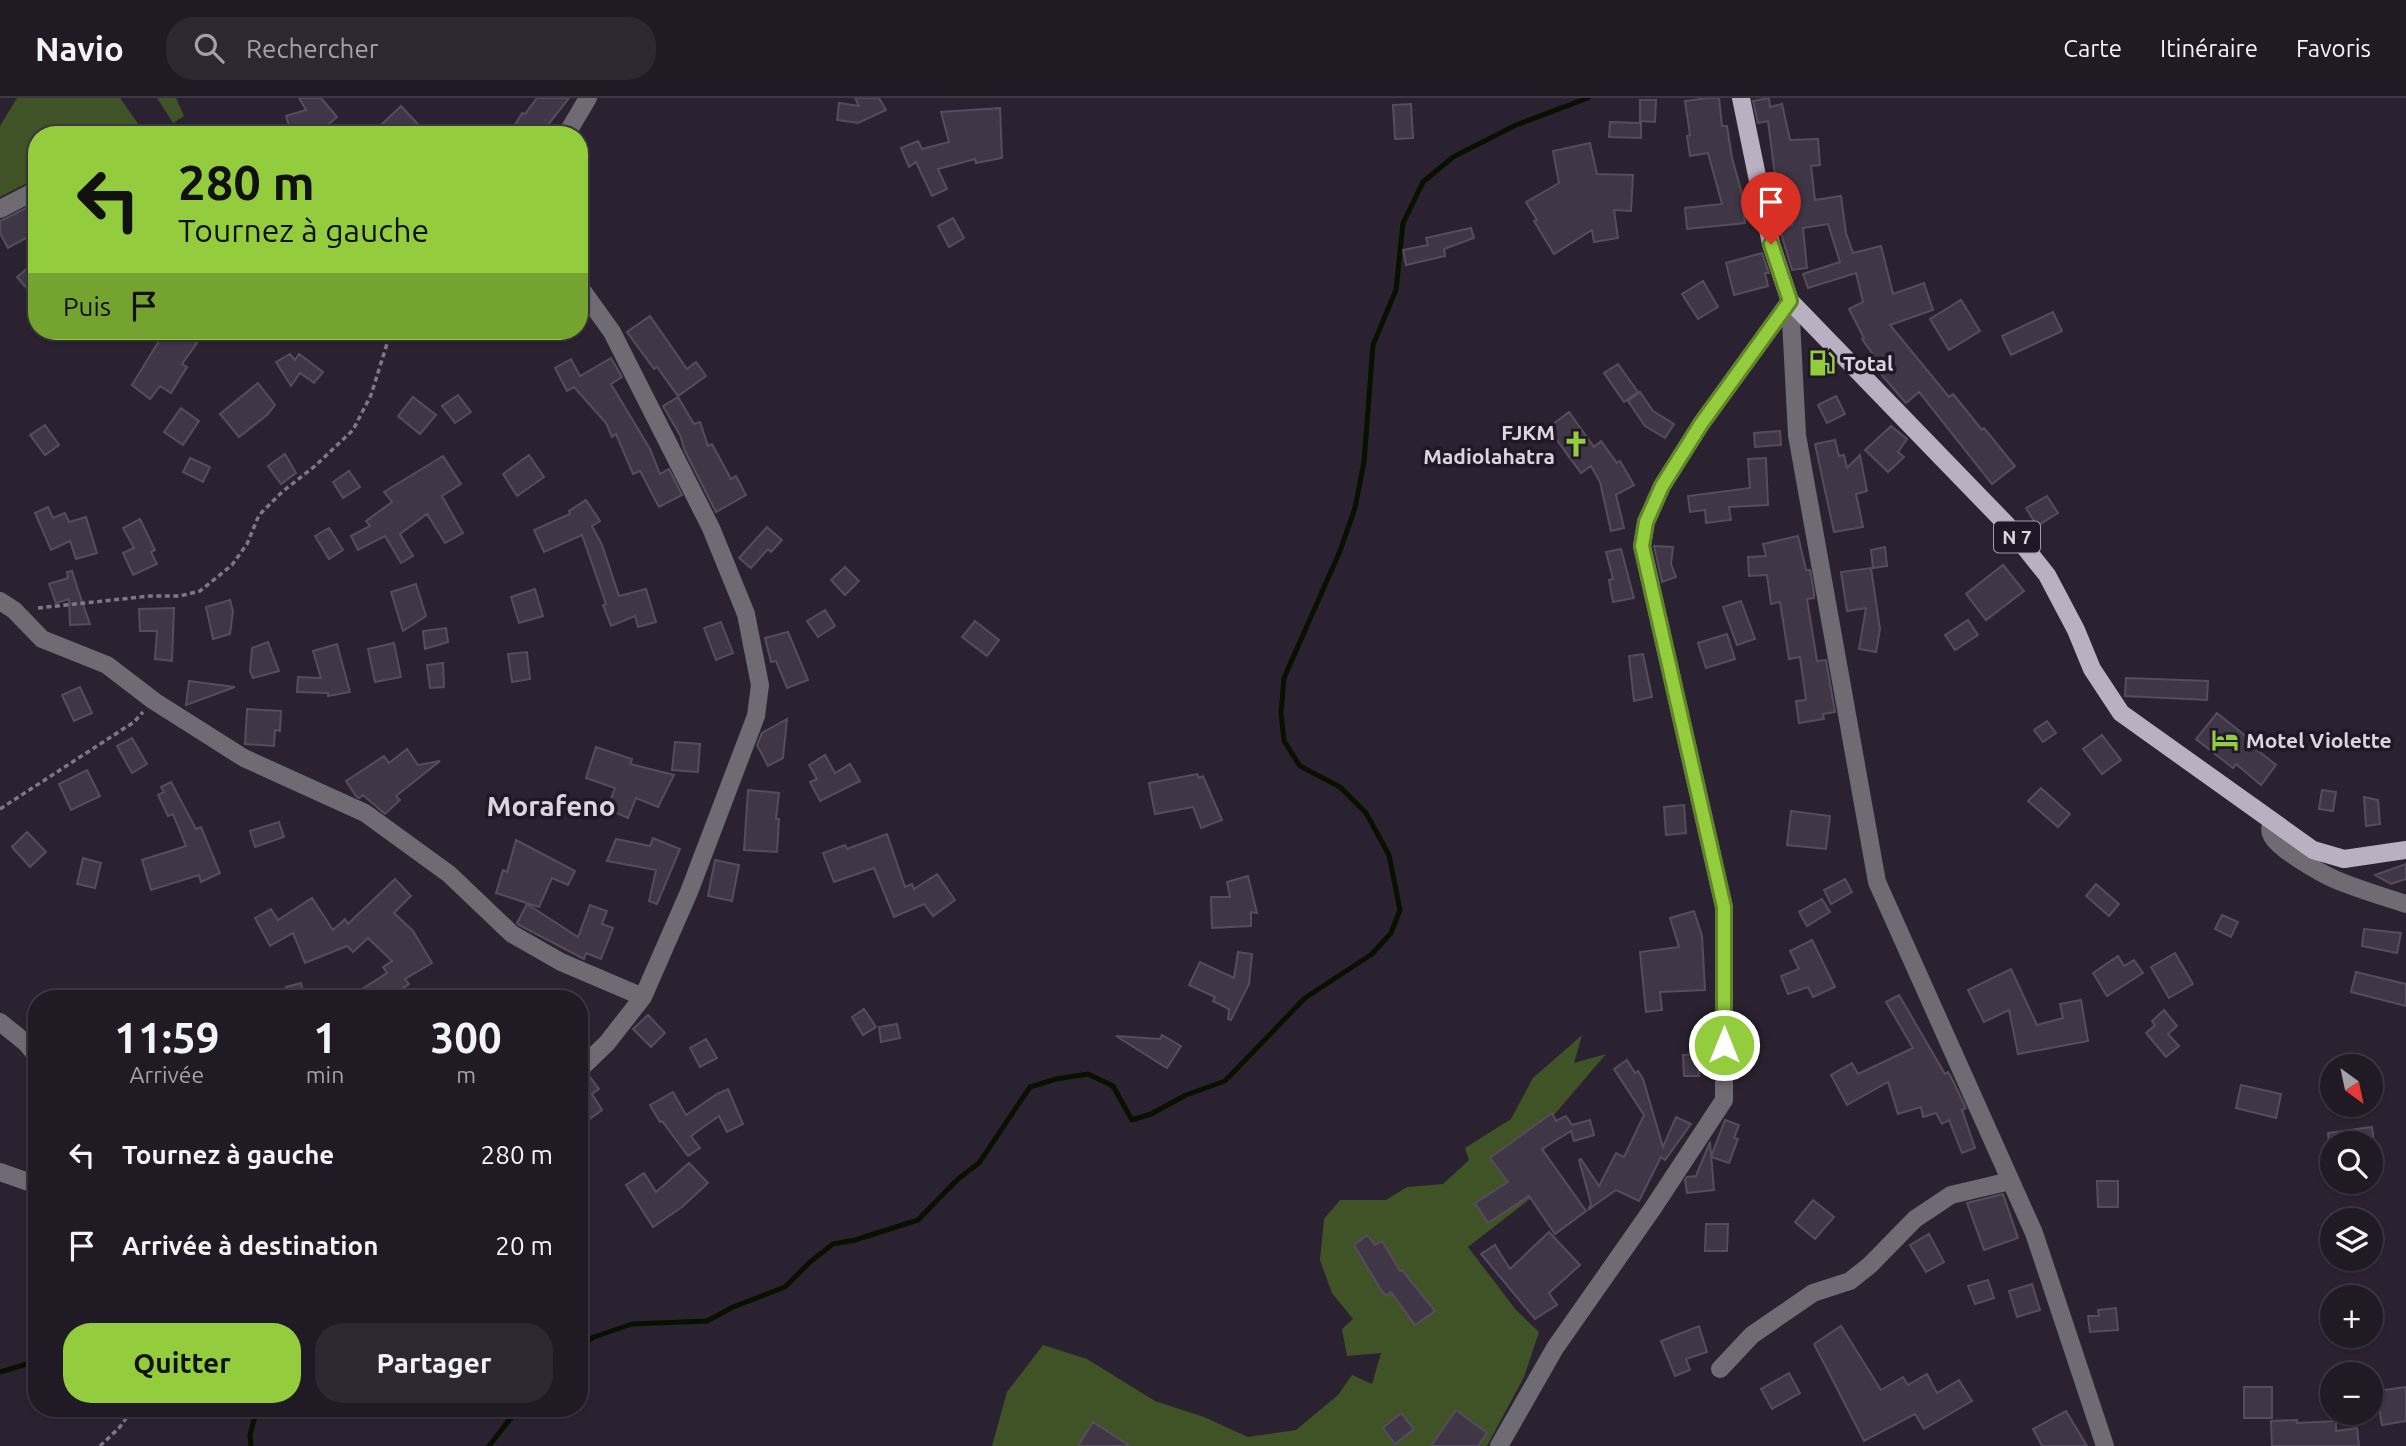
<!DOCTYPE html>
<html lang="fr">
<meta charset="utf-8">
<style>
:root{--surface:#201a24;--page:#2d2731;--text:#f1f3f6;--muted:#a2a1a6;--line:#3d3841;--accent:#93cc3d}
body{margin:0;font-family:Ubuntu,sans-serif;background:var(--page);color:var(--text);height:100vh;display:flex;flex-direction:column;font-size:26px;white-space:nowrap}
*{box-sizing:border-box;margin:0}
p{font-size:23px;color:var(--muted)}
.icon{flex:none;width:38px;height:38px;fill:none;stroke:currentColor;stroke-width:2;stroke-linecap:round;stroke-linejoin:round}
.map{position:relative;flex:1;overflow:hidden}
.sheet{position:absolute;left:28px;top:892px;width:560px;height:427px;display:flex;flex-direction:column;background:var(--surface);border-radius:28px;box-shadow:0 2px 5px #0004,0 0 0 2px var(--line)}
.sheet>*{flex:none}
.top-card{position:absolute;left:28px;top:28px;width:560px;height:214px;border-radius:28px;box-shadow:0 2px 5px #0004,0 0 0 2px var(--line);background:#93cc3d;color:#111;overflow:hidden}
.needle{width:46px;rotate:147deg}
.controls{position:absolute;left:2320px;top:956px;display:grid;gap:14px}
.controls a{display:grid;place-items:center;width:63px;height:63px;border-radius:50%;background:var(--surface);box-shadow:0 2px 5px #0004,0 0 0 2px var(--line);font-size:35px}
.pin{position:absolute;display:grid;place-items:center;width:60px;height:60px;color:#fff;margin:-72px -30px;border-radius:50% 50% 50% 0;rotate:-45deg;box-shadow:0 0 7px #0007}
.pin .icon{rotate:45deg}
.me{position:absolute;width:77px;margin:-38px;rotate:0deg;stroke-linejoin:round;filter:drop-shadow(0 0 5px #0008)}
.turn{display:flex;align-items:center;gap:24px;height:147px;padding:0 35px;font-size:32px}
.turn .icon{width:91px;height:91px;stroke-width:2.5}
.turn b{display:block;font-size:49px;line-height:60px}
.then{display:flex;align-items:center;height:66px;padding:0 35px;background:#0003;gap:14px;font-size:26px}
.eta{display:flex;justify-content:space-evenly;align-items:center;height:119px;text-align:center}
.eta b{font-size:42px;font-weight:700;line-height:49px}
.primary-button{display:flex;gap:14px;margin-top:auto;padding:14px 35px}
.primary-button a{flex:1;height:80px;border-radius:28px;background:var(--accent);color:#111;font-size:28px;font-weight:700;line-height:80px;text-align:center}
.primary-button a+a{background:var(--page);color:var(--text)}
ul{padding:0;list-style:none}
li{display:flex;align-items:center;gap:21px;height:91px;padding:0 35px}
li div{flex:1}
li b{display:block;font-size:26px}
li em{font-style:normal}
header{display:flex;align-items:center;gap:42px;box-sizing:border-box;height:98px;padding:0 35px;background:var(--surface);border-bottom:2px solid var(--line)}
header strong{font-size:33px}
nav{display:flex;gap:38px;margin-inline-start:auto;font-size:24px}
.search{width:490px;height:63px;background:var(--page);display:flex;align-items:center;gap:18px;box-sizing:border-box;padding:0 24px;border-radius:28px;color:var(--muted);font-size:26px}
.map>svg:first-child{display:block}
.green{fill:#3f5326}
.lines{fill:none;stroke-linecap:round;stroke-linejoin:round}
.stream{stroke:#081000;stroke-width:5}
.building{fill:#3f3746;stroke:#554d5d;stroke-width:2}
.path{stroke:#7f7884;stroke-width:3.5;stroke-dasharray:5 3.5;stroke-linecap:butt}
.minor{stroke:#6f6b73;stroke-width:18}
.major{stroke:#b9b1c1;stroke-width:18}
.route-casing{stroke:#608528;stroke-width:18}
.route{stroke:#93cc3d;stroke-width:12}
.labels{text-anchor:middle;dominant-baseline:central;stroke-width:7;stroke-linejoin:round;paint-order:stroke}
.shield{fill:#201827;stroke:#a29ca8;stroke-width:2}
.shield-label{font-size:19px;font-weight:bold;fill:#dad5df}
.poi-label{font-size:21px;font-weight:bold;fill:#dad5df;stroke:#201827;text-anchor:start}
.district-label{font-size:28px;font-weight:bold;fill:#dad5df;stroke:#201827}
</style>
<header>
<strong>Navio</strong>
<div class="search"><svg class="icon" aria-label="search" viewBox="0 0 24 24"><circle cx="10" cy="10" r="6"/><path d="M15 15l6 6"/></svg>Rechercher</div>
<nav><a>Carte</a><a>Itinéraire</a><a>Favoris</a></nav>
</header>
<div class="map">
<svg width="2406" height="1348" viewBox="0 0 2406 1348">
<rect width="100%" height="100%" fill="#2a2230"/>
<path class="green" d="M17 0H120L146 37H37V80L0 99V28Z
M157 0H176L184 18 173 25Z
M1582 937 1574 965 1606 956 1554 1017 1531 1100 1468 1149 1516 1212 1539 1234 1524 1279 1487 1348H992L1007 1294 1043 1247 1087 1261 1155 1303 1204 1319 1248 1339 1296 1332 1338 1297 1352 1277 1372 1286 1381 1255 1347 1258 1342 1231 1353 1221 1332 1195 1320 1162 1324 1121 1340 1102H1386L1407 1089 1443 1086 1469 1062 1465 1050 1511 1021 1533 980Z"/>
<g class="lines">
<path class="stream" d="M579 1248 594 1239 632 1226 707 1223 733 1209 785 1189 810 1164 833 1146 855 1142 918 1122 958 1081 979 1065 1030 989 1056 981 1088 976 1113 988 1132 1022 1151 1016 1186 997 1225 983 1305 900 1372 856 1391 835 1400 812 1389 757 1366 715 1340 689 1300 668 1284 643 1281 615 1284 580 1340 453 1355 410 1364 364 1373 247 1396 192 1403 125 1423 84 1453 59 1516 27 1588 0
M0 1274 37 1263
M251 1348 250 1337 257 1311
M489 1348 510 1321 522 1311"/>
</g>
<path class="building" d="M299 0H321L337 19 316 37H292L286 18 306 12Z
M537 0H569L540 37H509L522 15 525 16Z
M855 0H879L886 12 858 25 837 22 839 5 859 8Z
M1708 0H1719L1722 28H1727L1732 60 1742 96 1745 125 1687 131 1685 110 1722 106 1708 55 1690 58 1687 38 1690 37 1685 3Z
M1769 0 1770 9 1782 6 1790 42 1818 41 1820 67 1811 68 1815 102 1841 98 1846 135 1853 155 1881 148 1893 196 1924 185 1933 212 1890 227 1949 299 1953 296 1982 332 1984 330 2015 368 1992 386 1919 294 1906 305 1880 275 1884 272 1862 241 1864 240 1849 211 1863 204 1856 175 1808 190 1803 176 1840 164 1828 126 1803 130 1807 170 1792 172 1779 128 1792 127 1791 91 1777 93 1768 23 1758 25 1753 3Z
M1640 2H1656L1655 24 1640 23Z
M1411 6 1413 40 1395 41 1393 7Z
M401 8 428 37H392L382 26Z
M1000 10 1002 60 976 65 975 61 938 71 947 91 932 98 916 64 909 69 901 50 918 43 922 51 949 44 941 14Z
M1610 24 1641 25V40L1609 39Z
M1590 45 1597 76 1633 77 1631 113 1614 112 1618 140 1594 144 1592 132 1554 156 1534 123 1537 122 1526 104 1559 85 1553 53Z
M28 109 37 125V134L8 150 0 135V123Z
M953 120 964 140 949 149 938 128Z
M1471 130 1474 140 1444 151 1445 158 1406 167 1403 152 1428 147 1426 140Z
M1762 155 1769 175H1765L1768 188 1734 197 1726 165Z
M29 169 37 178V202L17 179Z
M1703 183 1718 209 1698 221 1682 196Z
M1961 202 1980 233 1949 252 1930 221Z
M2053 214 2062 233 2011 257 2002 238Z
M650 218 687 271 696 264 706 278 678 298 657 269 654 271 627 234Z
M165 233H179L197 245 182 266 187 269 171 295 160 288 150 301 132 287Z
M290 256 295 262 299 256 323 274 314 285 300 275 291 288 276 264Z
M611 260 622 279 611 286 650 351 660 376 669 371 682 397 659 409 640 373 633 376 616 336 612 339 606 325 574 289 567 293 555 270 571 261 580 278Z
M1618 266 1638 294 1624 304 1604 275Z
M258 285 275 307 267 317 239 339 220 316Z
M1640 294 1653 313 1674 326 1665 340 1645 328 1628 303Z
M458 297 471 314 455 325 442 308Z
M1836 298 1845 316 1827 325 1818 307Z
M413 299 436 317 420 336 398 318Z
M678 299 694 326 700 324 708 348 712 346 731 381 736 378 746 397 716 414 685 353 680 337 663 308Z
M181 310 199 323 183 347 164 334Z
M1569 314 1594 349 1601 343 1617 365 1620 363 1634 387 1616 397 1624 430 1611 433 1600 384 1591 368 1581 375 1548 330Z
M45 327 59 347 45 357 30 337Z
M1891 328 1907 341 1898 354 1904 359 1888 374 1865 352Z
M1780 333 1781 347 1755 349 1754 335Z
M1835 342 1839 358 1844 357 1847 370 1860 357 1867 393 1856 396 1863 429 1834 434 1815 346Z
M285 356 296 375 281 386 268 368Z
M529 357 544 379 517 398 503 376Z
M443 358 461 386 442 398 463 435 445 445 427 416 400 436 413 458 401 465 385 438 358 452 351 438 370 428 366 423 392 404 384 394Z
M190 360 210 369 203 384 183 374Z
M1766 360 1768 407 1729 409 1731 422 1706 425 1705 412 1690 414 1688 398 1750 390 1748 361Z
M349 373 360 389 343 400 333 384Z
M2047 398 2058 415 2037 428 2026 410Z
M586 402 600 423 592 428 602 447 619 498 646 491 656 524 638 529 635 518 611 528 603 507 606 506 582 437 544 454 534 432 570 416 569 413Z
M48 409 53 420 65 415 69 424 86 419 97 455 76 461 70 443 51 452 35 415Z
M140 421 155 452 151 454 157 466 133 477 123 455 134 450 123 430Z
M767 429 782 442 771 454 768 451 751 470 739 460Z
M329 430 343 452 329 461 315 438Z
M1798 438 1806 472H1810L1814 494V500L1807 501 1817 563 1826 562 1835 614 1823 616 1824 621 1799 625 1796 603 1806 602 1800 559 1789 561 1780 504 1771 506 1767 477 1749 478 1748 459 1766 458 1763 446Z
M1654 448 1673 449 1671 466 1676 479 1662 484Z
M1885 449 1887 468 1873 470 1871 452Z
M1621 451 1634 500 1613 504 1609 482 1613 481 1606 454Z
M2003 467 2024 493 1986 522 1966 496Z
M845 469 859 483 845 497 831 482Z
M1871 470 1880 531 1876 554 1859 551 1866 510 1847 513 1841 474Z
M72 473 78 492 90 526 70 527 69 501 56 505 49 486 68 480 67 474Z
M416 486 426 518 403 533 391 494Z
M535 491 543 518 519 525 511 499Z
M230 502 233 513 230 536 213 541 206 509Z
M1741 503 1755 541 1737 547 1723 509Z
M174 510 172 563 155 561 157 533H140L139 511Z
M825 512 835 528 818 539 807 523Z
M1968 522 1978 537 1955 552 1945 537Z
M975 523 999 542 987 558 962 539Z
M721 524 733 555 716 562 704 530Z
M446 530 448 544 425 551 423 533Z
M788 534 808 582 787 590 776 563 771 564 765 540Z
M1727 536 1735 561 1706 570 1698 545Z
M268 544 279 573 253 580 250 573 252 550Z
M394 545 401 579 375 584 368 551Z
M337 546 350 594 328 598V595L297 594 298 579 321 580 313 553Z
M527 554 530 581 512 584 508 556Z
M1643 556 1652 599 1634 603 1629 558Z
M443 565 444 589 430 590 427 567Z
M2126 580 2208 583 2207 602 2125 598Z
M189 583 235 589 186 607Z
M80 589 92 615 74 623 62 597Z
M247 611 281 613 280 633 275 632 274 648 245 646Z
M2217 615 2253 644 2251 647 2276 667 2261 687 2236 666 2233 670 2196 641Z
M787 621 783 660 768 668 757 647 762 635Z
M2047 623 2056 635 2043 644 2034 632Z
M2102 637 2121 662 2102 676 2083 651Z
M132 640 147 666 132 675 117 648Z
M675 644 700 646 698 674 672 672Z
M596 649 632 661 630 666 674 677 658 709 636 700 628 720 607 711 615 690 586 680Z
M407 651 418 667 440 663 396 698 400 702 385 716 363 697 359 700 356 698 346 683 384 658 389 665Z
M825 657 835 675 850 666 860 683 820 703 810 684 817 681 809 667Z
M87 672 100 698 71 712 59 686Z
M1197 676 1199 680 1203 678 1222 722 1201 730 1193 709 1155 716 1149 685Z
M171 684 196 731 201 729 220 775 201 784 199 777 151 792 142 762 186 748 173 716 168 718 158 697 164 694 161 689Z
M2041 690 2070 716 2058 729 2028 703Z
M748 692 779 695 776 721H779L777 754 744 752Z
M2322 692 2336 694 2333 713 2319 711Z
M2364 699 2378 702 2380 726 2366 728Z
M1684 707 1686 735 1666 737 1664 709Z
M1791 713 1830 718 1826 751 1787 747Z
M279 724 284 739 255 749 250 733Z
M27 734 46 754 30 769 12 749Z
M887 736 905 789 912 786 914 791 937 776 955 802 933 818 924 806 894 819 874 770 834 784 823 755 845 747 847 751Z
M653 740 680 751 657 806 649 803 656 772 607 763 616 741 650 748Z
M516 742 575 773 568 787 552 780 539 809 496 795 503 772 507 774Z
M83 760 101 765 95 790 77 786Z
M715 762 739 767 732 803 708 798Z
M2406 766V781L2391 786 2375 777Z
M1248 778 1257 815 1251 814V828L1212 830 1211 799H1230L1227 784Z
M395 781 411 798 394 815 413 833 432 865 405 881 409 886 386 901H369L362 891 387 875 383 869 392 863 368 840 353 854 347 848 305 865 293 835 270 848 255 820 271 811 278 822 312 800 333 832 345 821 348 826Z
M1845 781 1852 794 1831 806 1824 792Z
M2096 786 2119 806 2109 818 2086 798Z
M1822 801 1830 814 1807 828 1799 814Z
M527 806 578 839 590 807 607 813 602 826 613 830 601 861 586 855 584 861 519 827 517 825Z
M1694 813 1702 838 1705 892 1660 894 1662 912 1646 914 1640 854 1679 849 1670 820Z
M2222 817 2238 824 2231 839 2215 831Z
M2364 831 2401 835 2397 855 2362 848Z
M1812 842 1835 889 1813 899 1808 889 1788 896 1781 878 1799 871 1790 853Z
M1238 854 1252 856 1249 886 1231 922 1228 921 1229 911 1213 903 1215 899 1189 887 1200 864 1234 880Z
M2175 855 2193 886 2169 900 2151 869Z
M2118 858 2124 868 2134 862 2143 875 2107 898 2093 875Z
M2011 871 2037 927 2063 920 2060 906 2081 902 2088 943 2018 956 2009 912 1984 924 1968 892Z
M2356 874 2406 886V908L2351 894Z
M301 885 305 901H289L286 889Z
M1899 897 1945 976 1948 974 1953 983 1966 1010 1962 1012 1975 1050 1962 1055 1949 1022 1942 1026 1936 1015 1923 1019 1921 1009 1898 1016 1888 984 1847 1007 1831 977 1852 965 1858 976 1913 950 1886 904Z
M864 911 876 929 863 937 852 919Z
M2164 912 2177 928 2168 936 2179 948 2166 959 2146 935 2155 927 2152 923Z
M648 917 665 935 651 949 633 931Z
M897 926 900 940 881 944 879 929Z
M1162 937 1181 948 1167 970 1116 938 1160 941Z
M706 941 717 960 700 969 690 950Z
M1698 956 1699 978H1684L1683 957Z
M1627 962 1635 975 1638 973 1643 981 1663 1049 1676 1019 1691 1026 1665 1062 1661 1059 1639 1103 1616 1092 1588 1112 1591 1106 1579 1062 1581 1061 1599 1088 1616 1055 1624 1059 1644 1017 1614 971Z
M590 979 599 991 592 996 602 1012 588 1022 579 1009V983L583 984Z
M2241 987 2281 996 2276 1020 2236 1010Z
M728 991 743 1026 727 1034 719 1018 691 1038 700 1050 688 1058 662 1023 660 1024 650 1007 673 994 686 1017 717 996Z
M1552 1015 1556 1023 1566 1018 1572 1027 1590 1022 1594 1037 1574 1043 1571 1033 1542 1051 1586 1113 1555 1136 1529 1098 1488 1125 1475 1105 1508 1084 1490 1060Z
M1725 1022 1739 1027 1734 1040 1738 1041 1729 1065 1711 1059Z
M2372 1029 2374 1045H2329L2328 1035Z
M1710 1044 1714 1092 1687 1095 1685 1082 1687 1079 1696 1078Z
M689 1065 708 1085 682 1109 653 1129 626 1087 644 1075 656 1094Z
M2097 1083H2118V1109H2098Z
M2003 1096 2018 1140 1984 1152 1967 1105Z
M1813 1102 1834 1119 1815 1141 1795 1124Z
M1706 1126H1728L1727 1153H1705Z
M1549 1134 1580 1167 1549 1195 1557 1207 1535 1221 1481 1156 1495 1147 1510 1171Z
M1929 1136 1944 1164 1926 1174 1910 1147Z
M1367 1137 1375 1147 1382 1143 1400 1173 1402 1172 1435 1213 1415 1227 1391 1194 1386 1198 1381 1192 1354 1147Z
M1988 1182 1994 1200 1975 1206 1968 1188Z
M2032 1186 2040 1212 2017 1219 2009 1193Z
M2116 1210 2118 1232 2090 1234 2088 1218H2099L2098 1212Z
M1699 1228 1707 1254 1686 1261 1690 1272 1675 1278 1661 1243Z
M1841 1228 1881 1292 1903 1279 1908 1287 1927 1276 1937 1295 1959 1282 1972 1303 1924 1331 1915 1316 1864 1343 1814 1246Z
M1789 1275 1800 1295 1772 1311 1761 1291Z
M2244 1289H2272V1320H2244Z
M2406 1289V1323L2382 1327 2376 1293Z
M1456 1312 1487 1335 1478 1348H1431Z
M2066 1313 2087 1348H2042L2033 1331Z
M1401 1315 1414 1331 1395 1346 1383 1330Z
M2297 1322V1325L2336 1323V1333L2357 1330 2359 1348H2272L2271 1323Z
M1093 1324 1130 1348H1078Z"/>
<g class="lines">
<path class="path" d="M38 510 150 498H180L200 493 232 467 247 446 259 417 282 394 315 368 353 332 371 297 391 233
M0 711 134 624 143 614
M100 1348 119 1330 133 1311"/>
<path class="minor" d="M566 37 588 0
M0 111 37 92
M579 188 612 234 711 430 746 516 760 587 756 618 689 794 643 899 607 945 579 972
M1790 203 1797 337 1877 784 2034 1135 2105 1348
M0 503 14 512 42 541 107 567 154 603 244 660 365 715 449 776 512 836 561 864 643 899
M2272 723C2270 728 2269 733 2272 738 2280 752 2319 774 2334 781 2357 791 2382 798 2406 806
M0 924 26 945 37 958
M0 1074 37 1087
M1720 1271 1752 1237 1813 1195 1850 1183 1870 1167 1915 1121 1951 1097 2010 1083
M1499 1348 1555 1250 1653 1110 1724 1002V809L1642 448 1646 424 1662 388 1701 326 1790 203"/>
<path class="major" d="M1741 0 1771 146 1790 203 2007 427 2047 477 2076 532 2092 571 2121 615 2313 752 2344 761 2406 752"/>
</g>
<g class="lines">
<g class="route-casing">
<path id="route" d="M1724 947V809L1642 448 1646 424 1662 388 1701 326 1790 203 1771 146"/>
</g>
<use href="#route" class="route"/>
</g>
<defs>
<g id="fuel-bare" transform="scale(2.1)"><path d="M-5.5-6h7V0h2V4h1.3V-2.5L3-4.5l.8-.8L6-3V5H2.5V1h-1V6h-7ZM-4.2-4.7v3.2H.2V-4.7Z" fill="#93cc3d" stroke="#201827" stroke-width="2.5" paint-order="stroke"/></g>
<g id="church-bare" transform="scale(2.1)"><path d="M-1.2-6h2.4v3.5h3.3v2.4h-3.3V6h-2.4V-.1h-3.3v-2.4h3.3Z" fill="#93cc3d" stroke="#201827" stroke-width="2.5" paint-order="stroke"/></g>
<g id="hotel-bare" transform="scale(2.1)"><path d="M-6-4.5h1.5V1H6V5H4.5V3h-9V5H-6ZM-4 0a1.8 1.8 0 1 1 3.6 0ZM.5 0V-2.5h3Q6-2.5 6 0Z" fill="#93cc3d" stroke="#201827" stroke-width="2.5" paint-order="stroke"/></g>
</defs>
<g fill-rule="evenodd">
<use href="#fuel-bare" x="1822" y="265"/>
<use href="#church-bare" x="1576" y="346"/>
<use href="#hotel-bare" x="2225" y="642"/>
</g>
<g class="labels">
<rect class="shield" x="1994" y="423.5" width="46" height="31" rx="5"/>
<g class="shield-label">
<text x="2017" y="439">N 7</text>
</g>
<g class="poi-label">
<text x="1843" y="265">Total</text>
<text x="1555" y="334" text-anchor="end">FJKM<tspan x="1555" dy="24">Madiolahatra</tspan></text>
<text x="2246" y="642">Motel Violette</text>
</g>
<g class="district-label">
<text x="551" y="707">Morafeno</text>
</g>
</g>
</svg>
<div class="controls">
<a><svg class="needle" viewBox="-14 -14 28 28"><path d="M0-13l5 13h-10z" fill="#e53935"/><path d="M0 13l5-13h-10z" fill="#a2a1a6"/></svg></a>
<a><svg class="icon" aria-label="search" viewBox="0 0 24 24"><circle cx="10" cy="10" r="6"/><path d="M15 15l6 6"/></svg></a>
<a><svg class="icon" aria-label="layers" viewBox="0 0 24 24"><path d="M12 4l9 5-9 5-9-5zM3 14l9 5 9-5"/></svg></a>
<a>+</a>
<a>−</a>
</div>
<div class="pin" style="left:1771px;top:146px;background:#d93025"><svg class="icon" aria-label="arrive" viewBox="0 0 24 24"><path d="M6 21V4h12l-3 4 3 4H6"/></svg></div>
<svg class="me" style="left:1724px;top:947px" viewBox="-20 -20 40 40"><circle r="17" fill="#93cc3d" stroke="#fff" stroke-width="3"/><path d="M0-11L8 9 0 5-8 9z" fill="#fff"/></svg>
<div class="top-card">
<div class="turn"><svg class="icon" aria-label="left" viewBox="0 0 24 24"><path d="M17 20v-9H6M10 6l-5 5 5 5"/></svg><div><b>280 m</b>Tournez à gauche</div></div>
<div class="then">Puis<svg class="icon" aria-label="arrive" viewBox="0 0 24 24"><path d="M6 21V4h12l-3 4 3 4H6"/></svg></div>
</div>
<section class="sheet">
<div class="eta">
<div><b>11:59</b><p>Arrivée</p></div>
<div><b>1</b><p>min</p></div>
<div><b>300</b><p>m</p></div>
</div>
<ul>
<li><svg class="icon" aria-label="left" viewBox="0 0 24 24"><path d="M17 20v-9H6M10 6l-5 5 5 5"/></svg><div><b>Tournez à gauche</b></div><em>280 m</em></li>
<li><svg class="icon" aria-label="arrive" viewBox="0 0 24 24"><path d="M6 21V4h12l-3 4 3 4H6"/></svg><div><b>Arrivée à destination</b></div><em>20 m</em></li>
</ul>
<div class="primary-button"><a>Quitter</a><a>Partager</a></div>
</section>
</div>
